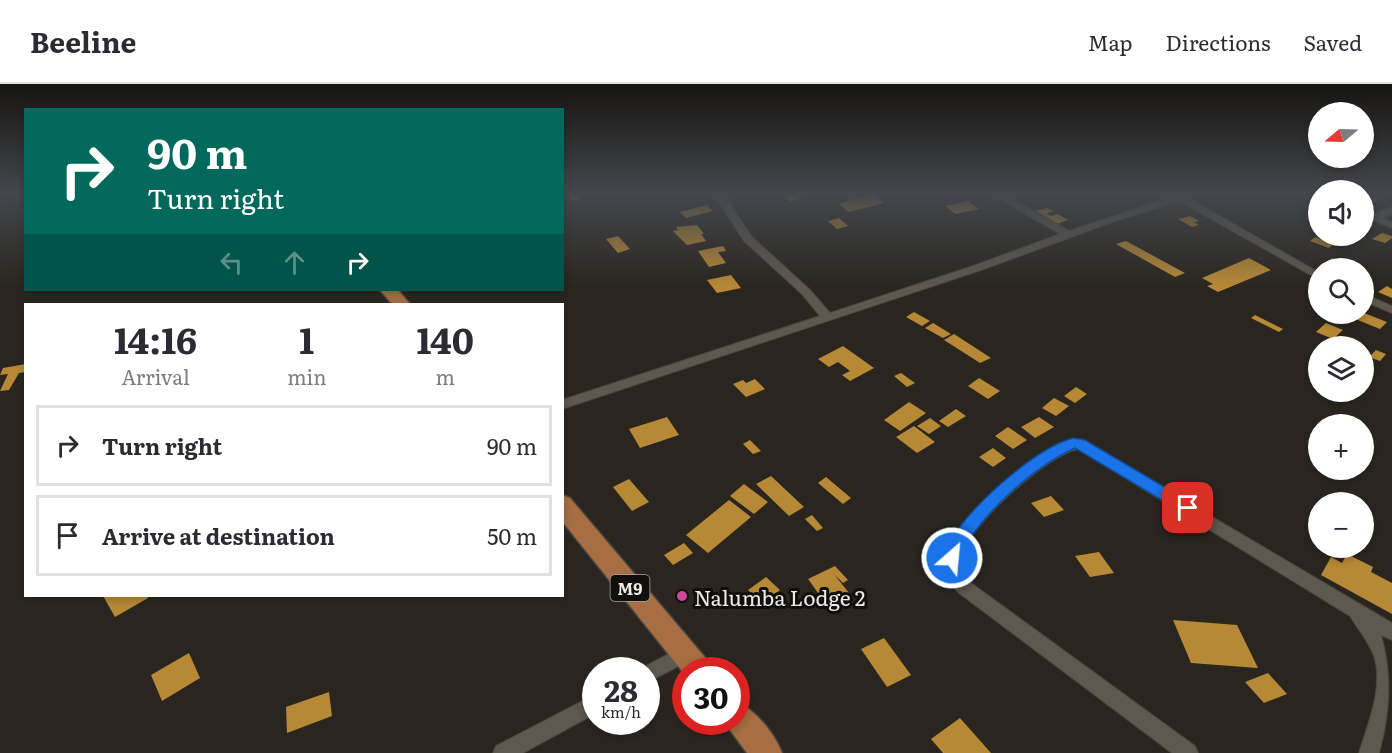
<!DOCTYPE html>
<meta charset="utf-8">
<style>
:root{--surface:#fff;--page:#f7f7f7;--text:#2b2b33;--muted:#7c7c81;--line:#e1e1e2}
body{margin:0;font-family:Literata,serif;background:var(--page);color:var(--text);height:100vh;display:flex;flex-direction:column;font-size:22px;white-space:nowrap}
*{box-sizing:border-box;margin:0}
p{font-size:20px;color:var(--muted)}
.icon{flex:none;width:33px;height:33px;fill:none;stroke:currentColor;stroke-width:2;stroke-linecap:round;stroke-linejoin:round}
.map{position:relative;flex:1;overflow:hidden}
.sheet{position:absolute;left:24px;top:219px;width:540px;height:294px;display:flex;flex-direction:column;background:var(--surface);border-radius:0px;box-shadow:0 3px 9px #0003}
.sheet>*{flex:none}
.banner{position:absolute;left:24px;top:24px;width:540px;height:183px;border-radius:0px;box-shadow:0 3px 9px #0003;background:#00695c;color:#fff;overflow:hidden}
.needle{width:39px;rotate:251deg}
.controls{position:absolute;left:1308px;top:18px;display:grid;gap:12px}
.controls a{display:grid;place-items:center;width:66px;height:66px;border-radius:50%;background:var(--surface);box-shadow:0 3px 9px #0003;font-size:30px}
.speed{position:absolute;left:582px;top:573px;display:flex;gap:12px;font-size:30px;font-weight:700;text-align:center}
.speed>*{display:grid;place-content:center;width:78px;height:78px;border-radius:50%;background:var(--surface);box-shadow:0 3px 9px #0003;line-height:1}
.speed small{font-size:15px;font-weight:400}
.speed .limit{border:9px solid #d22;background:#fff;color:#111}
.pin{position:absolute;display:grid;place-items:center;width:51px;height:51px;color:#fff;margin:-26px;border-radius:12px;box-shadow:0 3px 9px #0006}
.me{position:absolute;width:66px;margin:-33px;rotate:27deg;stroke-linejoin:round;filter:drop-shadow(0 0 4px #0008)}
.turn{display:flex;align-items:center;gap:21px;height:126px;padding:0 24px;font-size:27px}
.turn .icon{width:78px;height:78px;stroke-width:2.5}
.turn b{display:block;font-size:42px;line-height:51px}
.lanes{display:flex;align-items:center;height:57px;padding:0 24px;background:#0003;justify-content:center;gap:30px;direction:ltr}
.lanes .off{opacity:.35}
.eta{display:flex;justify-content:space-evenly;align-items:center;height:102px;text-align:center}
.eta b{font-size:36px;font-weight:700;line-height:42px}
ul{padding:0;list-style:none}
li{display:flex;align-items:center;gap:18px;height:81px;margin:0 12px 9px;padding:0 12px;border:3px solid var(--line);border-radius:0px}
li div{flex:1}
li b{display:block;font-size:22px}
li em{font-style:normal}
header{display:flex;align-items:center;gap:36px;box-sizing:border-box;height:84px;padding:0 30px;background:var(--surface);border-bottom:2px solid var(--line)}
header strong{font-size:28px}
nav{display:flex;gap:33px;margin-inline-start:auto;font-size:21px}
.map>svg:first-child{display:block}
.building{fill:#b78936}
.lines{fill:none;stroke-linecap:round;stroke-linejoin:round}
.minor-casing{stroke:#48443e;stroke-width:2}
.primary-casing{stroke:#48443e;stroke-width:3}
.minor{fill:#5d5850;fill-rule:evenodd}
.primary{fill:#a76e43;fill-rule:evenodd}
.route{fill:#1a73e8;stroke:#114b97;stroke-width:1.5}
.hotel-dot{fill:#d1479c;stroke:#110f0c;stroke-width:2}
.labels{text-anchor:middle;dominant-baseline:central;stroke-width:6;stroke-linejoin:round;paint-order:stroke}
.shield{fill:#110f0c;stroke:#aca9a5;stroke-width:1.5}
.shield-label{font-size:16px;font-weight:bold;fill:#eeebe7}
.near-poi-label{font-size:21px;fill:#eeebe7;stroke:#110f0c;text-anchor:start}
</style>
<header>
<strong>Beeline</strong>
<nav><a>Map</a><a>Directions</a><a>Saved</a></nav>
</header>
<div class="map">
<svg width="1392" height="669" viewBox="0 0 1392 669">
<rect width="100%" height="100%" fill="#2a261f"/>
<path class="building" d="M565 109H579L583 114 572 117Z
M780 109H804L807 111 790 118Z
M873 110 884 119 849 128 838 120Z
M1364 110 1379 116 1369 120 1364 118Z
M968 117 979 125 956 130 945 122Z
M707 121 713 127 686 134 680 128Z
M1047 124 1054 127 1046 130 1051 132 1058 130 1068 136 1057 140 1035 127Z
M1190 132 1199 137 1194 138 1199 141 1192 143 1178 135Z
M839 134 848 142 837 145 828 137Z
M697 141 704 150H701L706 157 687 161 673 147 678 146 676 143Z
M1382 149 1392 152V154L1385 159 1372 155Z
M618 152 630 165 618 169 606 155Z
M1315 153 1334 160 1329 164 1310 157Z
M1126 157 1185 189 1175 193 1116 160Z
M723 162 726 167 718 168 726 179 709 183 698 167Z
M1249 174 1271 186 1218 208 1207 202 1213 200 1202 194Z
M1332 174 1352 182 1359 184H1334L1323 180Z
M731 191 741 204 717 209 707 196Z
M1387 202 1392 205V214L1378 208Z
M914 228 930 237 922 242 906 233Z
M1364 229 1387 238 1380 245 1343 230Z
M1336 230 1349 236 1343 240 1330 234Z
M1255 231 1283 245 1279 248 1251 234Z
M933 239 951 250 943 254 925 244Z
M1326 239 1343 246 1333 255 1316 248Z
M954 250 991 274 980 279 944 256Z
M843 262 874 284 850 297 842 291 850 287 838 278 829 283 818 275Z
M1376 266 1386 270 1380 277 1369 273Z
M26 280V288L19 289 9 306 0 307 8 290 0 291 3 284Z
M901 289 915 299 907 303 894 292Z
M979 294 1000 307 988 315 968 302Z
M755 295 765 305 746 313 733 300 743 296 746 299Z
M1076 303 1087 310 1075 319 1064 312Z
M1054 314 1069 322 1056 332 1042 324Z
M909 318 926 329 900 347 884 336Z
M956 325 966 332 948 343 939 337Z
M667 333 679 351 640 364 629 345Z
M1039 333 1054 343 1035 354 1021 343Z
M930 334 941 342 929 350 917 342Z
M914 342 935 358 917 369 896 353Z
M1008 343 1027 356 1013 365 995 352Z
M750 356 761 367 753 370 743 360Z
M993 364 1006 374 993 383 979 373Z
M771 392 804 423 789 432 756 400Z
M826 393 851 414 843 420 818 399Z
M629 395 649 418 632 427 613 403Z
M744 400 768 418 754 430 730 412Z
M1051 412 1064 426 1044 433 1031 419Z
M729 416 751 433 708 469 686 451Z
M812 431 823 444 817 447 805 435Z
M684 459 693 469 673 481 664 471Z
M1099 468 1114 489 1090 493 1075 472Z
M1347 470 1373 483 1371 488 1392 499V530L1321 491 1331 473 1342 479Z
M835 482 848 496 843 499 834 490 849 509 826 520 808 495Z
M766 493 780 506 763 520 748 506Z
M103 512H147L148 514 115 533Z
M1173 536 1237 541 1258 584 1191 579Z
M884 554 911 591 887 603 861 565Z
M189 569 200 594 162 617 151 591Z
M1268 589 1287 610 1264 619 1245 598Z
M329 608 332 632 287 649 286 623Z
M960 634 991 669H943L931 655Z"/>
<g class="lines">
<g class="minor-casing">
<path id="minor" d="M713 109H723L752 153 810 206 830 229 976 181 1060 150 990 109H1002L1069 147 1184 109H1199L1188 114 1318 188V195L1179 117 1115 137 984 185 562 325V316L820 232 802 210 744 157Z
M1301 109 1318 111V117L1303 111Z
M1392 123V130L1383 134 1392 138V144L1364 133V127L1374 130Z
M1364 210 1392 222V229L1364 217Z
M1080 355 1392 539V556L1381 551C1392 589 1390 630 1379 669H1359C1368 639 1384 604 1374 572 1369 558 1358 545 1350 532L1078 365C1047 371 967 443 960 474 958 485 964 492 971 499L1195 662 1198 669H1172L959 509C951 501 942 489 944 477 948 442 1030 371 1062 359 1068 356 1074 356 1080 355Z
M684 562 690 564 693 570 690 576 646 599V586L640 585Z
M596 610V629L523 669H493L496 662Z"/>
</g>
<g class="primary-casing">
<path id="primary" d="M380 206H398L410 220H392Z
M562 411 570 414 708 577 712 586H686V592L562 437Z
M736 618C755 625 775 650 782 669H747L724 638H736Z"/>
</g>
<use href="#minor" class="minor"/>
<use href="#primary" class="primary"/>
</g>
<linearGradient id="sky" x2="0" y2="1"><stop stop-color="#171511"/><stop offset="0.54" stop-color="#44474d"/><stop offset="1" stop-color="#44474d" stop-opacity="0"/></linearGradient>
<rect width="1392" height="203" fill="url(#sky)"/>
<path class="route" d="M1073 354 1085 356 1193 420 1195 424 1193 428H1182L1075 364C1038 381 997 417 973 450 966 458 962 469 958 479L952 481 946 479 944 474C949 463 954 451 961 441 985 411 1037 364 1073 354Z"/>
<circle class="hotel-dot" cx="682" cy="512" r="6"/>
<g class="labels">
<rect class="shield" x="610.5" y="491" width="39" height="26" rx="4.5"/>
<g class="shield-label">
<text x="630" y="504">M9</text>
</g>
<g class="near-poi-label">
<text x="694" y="512">Nalumba Lodge 2</text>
</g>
</g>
</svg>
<div class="controls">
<a><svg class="needle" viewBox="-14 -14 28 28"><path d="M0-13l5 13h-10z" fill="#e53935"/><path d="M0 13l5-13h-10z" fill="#7c7c81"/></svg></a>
<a><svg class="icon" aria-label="sound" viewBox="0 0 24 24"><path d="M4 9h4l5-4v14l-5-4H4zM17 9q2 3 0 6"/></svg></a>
<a><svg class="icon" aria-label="search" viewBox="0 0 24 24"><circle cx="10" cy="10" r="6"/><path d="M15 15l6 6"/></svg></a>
<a><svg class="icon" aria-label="layers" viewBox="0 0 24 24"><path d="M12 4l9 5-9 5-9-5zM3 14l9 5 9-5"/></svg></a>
<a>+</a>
<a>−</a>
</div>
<div class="speed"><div>28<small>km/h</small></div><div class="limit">30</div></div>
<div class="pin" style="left:1188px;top:424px;background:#d93025"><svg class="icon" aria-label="arrive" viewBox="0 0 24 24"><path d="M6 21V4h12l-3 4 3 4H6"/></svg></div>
<svg class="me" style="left:952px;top:474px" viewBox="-20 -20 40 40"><circle r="17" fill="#1a73e8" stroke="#fff" stroke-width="3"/><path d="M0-11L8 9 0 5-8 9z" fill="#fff"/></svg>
<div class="banner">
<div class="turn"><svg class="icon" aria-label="right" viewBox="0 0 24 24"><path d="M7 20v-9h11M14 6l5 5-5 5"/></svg><div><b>90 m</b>Turn right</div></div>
<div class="lanes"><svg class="icon off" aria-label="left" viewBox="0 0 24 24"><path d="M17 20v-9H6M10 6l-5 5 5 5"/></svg><svg class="icon off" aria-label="ahead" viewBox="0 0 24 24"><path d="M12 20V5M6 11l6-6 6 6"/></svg><svg class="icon" aria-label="right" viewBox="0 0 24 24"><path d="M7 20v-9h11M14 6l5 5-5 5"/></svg></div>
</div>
<section class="sheet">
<div class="eta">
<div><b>14:16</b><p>Arrival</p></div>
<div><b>1</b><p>min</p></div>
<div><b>140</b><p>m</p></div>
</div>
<ul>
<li><svg class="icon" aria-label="right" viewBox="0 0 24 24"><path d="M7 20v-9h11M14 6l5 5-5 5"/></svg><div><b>Turn right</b></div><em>90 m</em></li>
<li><svg class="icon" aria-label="arrive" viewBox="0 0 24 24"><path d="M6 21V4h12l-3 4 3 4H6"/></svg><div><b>Arrive at destination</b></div><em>50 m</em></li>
</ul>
</section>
</div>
